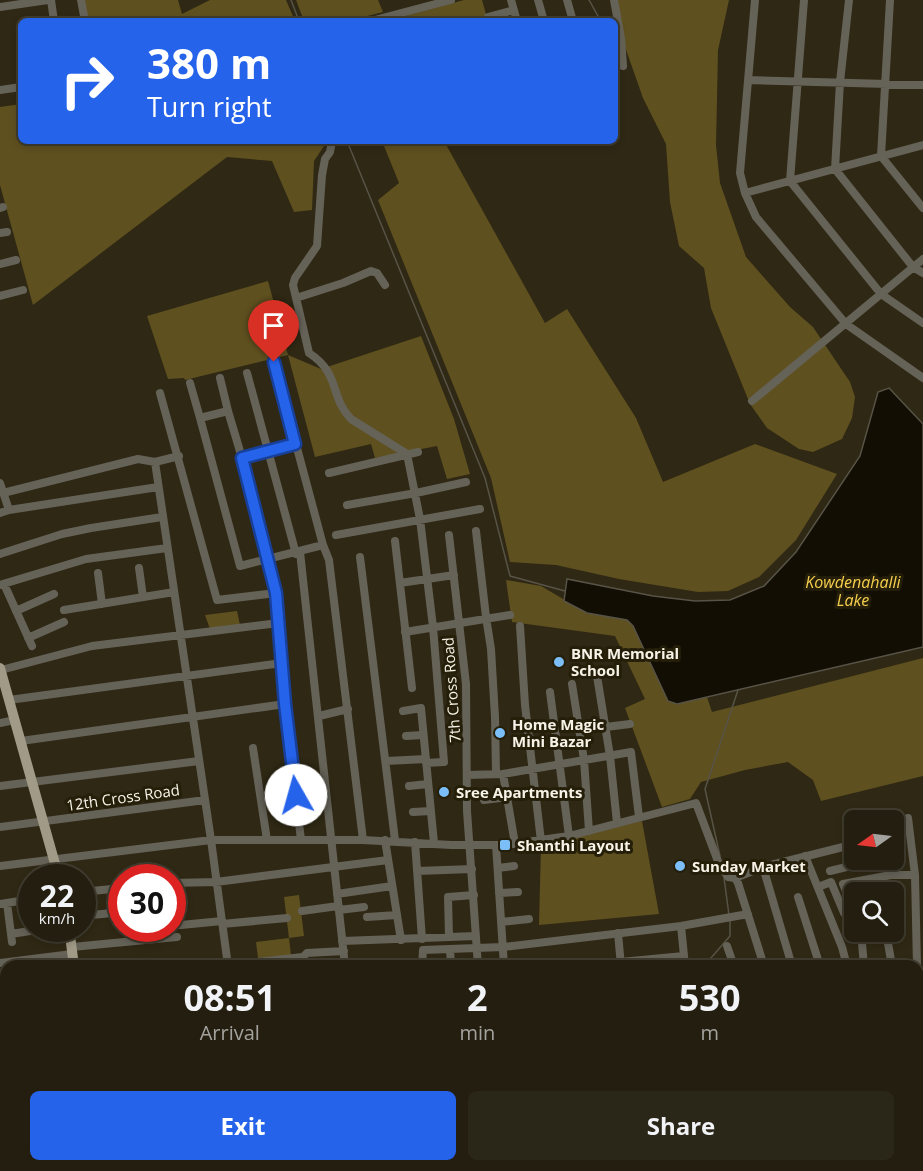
<!DOCTYPE html>
<style>
:root{--surface:#231e0f;--page:#2b2718;--text:#f1f3f6;--muted:#a3a29e;--line:#403c2f;--accent:#2563eb}
body{margin:0;font-family:"Open Sans",sans-serif;background:var(--page);color:var(--text);height:100vh;display:flex;flex-direction:column;font-size:22px;white-space:nowrap}
*{box-sizing:border-box;margin:0}
p{font-size:20px;color:var(--muted)}
.icon{flex:none;width:33px;height:33px;fill:none;stroke:currentColor;stroke-width:2;stroke-linecap:round;stroke-linejoin:round}
.map{position:relative;flex:1;overflow:hidden}
.drawer{position:absolute;left:0px;top:960px;width:924px;height:212px;display:flex;flex-direction:column;background:var(--surface);border-radius:18px 18px 0 0;box-shadow:0 3px 9px #0003,0 0 0 2px var(--line)}
.drawer>*{flex:none}
.banner{position:absolute;left:18px;top:18px;width:600px;height:126px;border-radius:9px;box-shadow:0 3px 9px #0003,0 0 0 2px var(--line);background:#2563eb;color:#fff;overflow:hidden}
.needle{width:39px;rotate:256deg}
.tools{position:absolute;left:844px;top:810px;display:grid;gap:12px}
.tools a{display:grid;place-items:center;width:60px;height:60px;border-radius:9px;background:var(--surface);box-shadow:0 3px 9px #0003,0 0 0 2px var(--line);font-size:30px}
.speed{position:absolute;left:18px;top:864px;display:flex;gap:12px;font-size:30px;font-weight:700;text-align:center}
.speed>*{display:grid;place-content:center;width:78px;height:78px;border-radius:50%;background:var(--surface);box-shadow:0 3px 9px #0003,0 0 0 2px var(--line);line-height:1}
.speed small{font-size:15px;font-weight:400}
.speed .limit{border:9px solid #d22;background:#fff;color:#111}
.pin{position:absolute;display:grid;place-items:center;width:51px;height:51px;color:#fff;margin:-62px -26px;border-radius:50% 50% 50% 0;rotate:-45deg;box-shadow:0 0 6px #0007}
.pin .icon{rotate:45deg}
.me{position:absolute;width:66px;margin:-33px;rotate:353deg;stroke-linejoin:round;filter:drop-shadow(0 0 4px #0008)}
.turn{display:flex;align-items:center;gap:21px;height:126px;padding:0 30px;font-size:27px}
.turn .icon{width:78px;height:78px;stroke-width:2.5}
.turn b{display:block;font-size:42px;line-height:51px}
.eta{display:flex;justify-content:space-evenly;align-items:center;height:102px;text-align:center}
.eta b{font-size:36px;font-weight:700;line-height:42px}
.cta{display:flex;gap:12px;margin-top:auto;padding:12px 30px}
.cta a{flex:1;height:69px;border-radius:9px;background:var(--accent);color:#fff;font-size:24px;font-weight:700;line-height:69px;text-align:center}
.cta a+a{background:var(--page);color:var(--text)}
.map>svg:first-child{display:block}
.green{fill:#5f501f}
.water{fill:#120e03;stroke:#575347;stroke-width:1.5}
.lines{fill:none;stroke-linecap:round;stroke-linejoin:round}
.stream{stroke:#575347;stroke-width:1.5}
.minor{stroke:#656258;stroke-width:8}
.major{stroke:#a19a86;stroke-width:10}
.route-casing{stroke:#184099;stroke-width:15}
.route{stroke:#2563eb;stroke-width:10}
.poi-dot{fill:#7bbef8;stroke:#251f0a;stroke-width:2}
.labels{text-anchor:middle;dominant-baseline:central;stroke-width:6;stroke-linejoin:round;paint-order:stroke}
.poi-label{font-size:15px;font-weight:bold;fill:#f7f3e7;stroke:#251f0a;text-anchor:start}
.street-label{font-size:15px;fill:#f7f3e7;stroke:#251f0a}
.water-label{font-size:16px;font-style:italic;fill:#f6cf4e;stroke:#251f0a}
</style>
<div class="map">
<svg width="923" height="1171" viewBox="0 0 923 1171">
<rect width="100%" height="100%" fill="#2f2814"/>
<path class="green" d="M84 0H178L182 14 210 0H286L295 21H87Z
M296 0H378L383 12 348 21H304Z
M464 0H482L488 21 390 20Z
M613 0H729L718 50 716 145 720 183 746 257 790 307 813 327 850 382 855 397 852 418 842 439 813 452 799 449 767 428 750 404 711 308 704 268 679 246 670 202 666 144 643 98 624 44Z
M21 104V141H324L326 143 314 161 312 210 294 212 272 161 227 157 33 305 0 185V107Z
M382 141H444L545 323 567 309 636 418 663 482 755 444 837 474 796 540 759 577 728 591 698 592 619 579 556 565 510 562 491 478 378 200 399 183Z
M268 281 288 355 321 369 421 336 454 419 470 474 447 479 437 446 375 458 371 444 315 457 288 355 185 380 184 378 168 379 147 316Z
M506 580 541 586 587 613 627 620 633 626 677 704 707 697 712 712 923 658V776L821 801 813 780 788 762 745 770 701 782 690 799 662 807 625 708 645 699 615 636 512 622Z
M237 611 240 625 210 629 205 615Z
M642 821 659 914 539 925 541 845Z
M299 895 304 936 289 938 291 955 258 958 256 942 289 938 284 897Z"/>
<path class="water" d="M889 388 923 424V647L677 704 668 701 633 626 627 620 587 613 564 601 567 579 653 596 695 601 730 600 764 586 796 552 860 456 878 392Z"/>
<g class="lines">
<path class="stream" d="M291 0 299 21
M589 0 598 16
M347 141 485 478 510 576 565 591
M720 856 705 789 738 690
M724 878 729 915
M704 966 730 936V920
M340 1171 345 1166
M485 1171V1166"/>
<path class="minor" d="M51 0 54 21
M81 0 85 21
M511 0 517 21
M538 0 544 21
M567 0 573 21
M614 0 621 38 623 66
M755 0 740 173 745 193 756 217 846 324 923 378
M804 0 790 181 881 294 923 323
M849 0 840 82 835 169 913 267 923 273
M890 0 881 156 923 208
M0 7 48 0
M488 17 514 10
M371 21 451 0
M748 80 923 85
M0 90 21 87
M332 141 330 152 325 159 322 175 317 246 295 278 293 285 309 353C341 374 329 396 351 419L407 454 420 519 433 627 444 762 426 763
M745 193 923 145
M0 208 3 207
M0 233 7 232
M0 264 16 260
M0 296 23 290
M296 298 343 283 371 271 377 273 385 285
M247 373 296 554
M190 383 200 418 228 411 220 378
M160 393 217 600 276 593
M752 401 923 259
M228 411 242 458 276 593 285 704 301 840
M200 418 240 566 323 545 274 362
M179 456 155 462 211 840 228 966
M242 458 295 444
M329 473 418 452
M0 483 9 510
M3 493 138 459 155 462
M347 505 416 493 466 482
M0 513 9 510 158 487
M476 531 486 617 491 649 495 717 496 773
M336 535 480 509
M449 535 466 684 467 811 478 966
M395 541 412 688
M323 545 329 560 363 840
M300 552 345 966
M0 554 62 534 91 528 162 517
M360 557 395 840
M139 568 143 597
M98 573 102 604
M400 583 454 575
M4 584 32 646
M0 585 86 559 167 548
M64 610 174 592
M16 611 54 594
M520 626 525 705 541 841
M405 632 510 615
M28 638 64 622
M1 670 92 646 279 623
M597 676 610 756 617 823
M572 684 584 760 589 831
M550 692 569 836
M9 700 282 663
M403 711 421 708 434 843
M319 716 348 709
M0 723 15 720
M606 727 630 724
M406 736 423 735
M21 741 285 704
M516 741 530 738
M253 748 267 840
M386 761 426 759
M503 774 515 844
M467 775 503 774 631 752 639 817
M0 786 199 761
M409 786 428 784
M484 800 508 797
M413 812 431 811
M908 818 915 875 917 966
M0 827 205 800
M385 840 401 940
M415 842 422 939
M496 845 504 966
M805 856 842 947 847 966
M866 860 867 862 881 860
M890 860 891 875
M0 866 211 840H363L451 845H505L569 836 696 803 719 864 728 877 735 878 738 883 764 966
M763 867 792 966
M498 868 514 866
M417 871 472 869
M830 871 867 862
M735 878 763 867 855 844
M172 883 216 882 388 860
M818 887 831 882 844 913 854 909
M82 892 122 888
M858 892 879 889
M499 893 518 892
M337 894 392 886
M798 897 820 966
M7 903 12 942
M0 904 32 899
M339 910 364 907
M302 911 338 906
M855 912 843 884 891 875H915
M82 916 122 912
M367 917 397 915
M501 922 529 919
M222 924 287 918
M181 925 222 921
M681 926 685 966
M861 932 864 966
M886 932 892 966
M618 933 621 966
M11 934 49 928
M449 937 448 897 474 895
M342 941 476 936
M727 946 734 966
M72 947 177 937
M450 949 451 966
M0 963 72 954
M371 965 422 964
M220 966 303 957 307 953 344 951
M422 966 423 950 503 947 681 926 748 914
M578 966 684 956
M918 974H923
M0 991 6 990
M918 1015H923
M0 1026H6
M918 1049H923
M0 1054 6 1053
M0 1069 2 1089
M0 1106 6 1105
M918 1109 923 1107
M918 1125 923 1123
M0 1136 6 1135
M918 1161 921 1171
M253 1166 254 1171
M319 1166 320 1168 330 1166
M448 1166 449 1171
M582 1166 583 1171
M628 1166 629 1171
M659 1166 661 1171
M686 1166 687 1171
M710 1166 711 1171
M732 1166 733 1171
M828 1166 829 1171
M858 1166 860 1171
M62 1171V1166
M171 1171 199 1169 203 1171
M296 1171 309 1166
M542 1171 563 1166
M767 1171 789 1166 790 1171"/>
<path class="major" d="M0 668 59 878
M69 928 74 966
M99 1166 100 1171"/>
</g>
<g class="lines">
<g class="route-casing">
<path id="route" d="M274 362 295 444 242 458 276 593 285 704 296 795"/>
</g>
<use href="#route" class="route"/>
</g>
<g class="poi-dot">
<circle cx="559" cy="662" r="6"/>
<circle cx="500" cy="733" r="6"/>
<circle cx="444" cy="792" r="6"/>
<rect x="499" y="839" width="12" height="12" rx="3"/>
<circle cx="680" cy="866" r="6"/>
</g>
<g class="labels">
<g class="poi-label">
<text x="571" y="653">BNR Memorial<tspan x="571" dy="17">School</tspan></text>
<text x="512" y="724">Home Magic<tspan x="512" dy="17">Mini Bazar</tspan></text>
<text x="456" y="792">Sree Apartments</text>
<text x="517" y="845">Shanthi Layout</text>
<text x="692" y="866">Sunday Market</text>
</g>
<g class="street-label">
<text transform="translate(451 690) rotate(-94)">7th Cross Road</text>
<text transform="translate(123 797) rotate(-8)">12th Cross Road</text>
</g>
<g class="water-label">
<text x="853" y="582">Kowdenahalli<tspan x="853" dy="18">Lake</tspan></text>
</g>
</g>
</svg>
<div class="tools">
<a><svg class="needle" viewBox="-14 -14 28 28"><path d="M0-13l5 13h-10z" fill="#e53935"/><path d="M0 13l5-13h-10z" fill="#a3a29e"/></svg></a>
<a><svg class="icon" aria-label="search" viewBox="0 0 24 24"><circle cx="10" cy="10" r="6"/><path d="M15 15l6 6"/></svg></a>
</div>
<div class="speed"><div>22<small>km/h</small></div><div class="limit">30</div></div>
<div class="pin" style="left:274px;top:362px;background:#d93025"><svg class="icon" aria-label="arrive" viewBox="0 0 24 24"><path d="M6 21V4h12l-3 4 3 4H6"/></svg></div>
<svg class="me" style="left:296px;top:795px" viewBox="-20 -20 40 40"><circle r="19" fill="#fff"/><path d="M0-13L10 11 0 6-10 11z" fill="#2563eb"/></svg>
<div class="banner">
<div class="turn"><svg class="icon" aria-label="right" viewBox="0 0 24 24"><path d="M7 20v-9h11M14 6l5 5-5 5"/></svg><div><b>380 m</b>Turn right</div></div>
</div>
<section class="drawer">
<div class="eta">
<div><b>08:51</b><p>Arrival</p></div>
<div><b>2</b><p>min</p></div>
<div><b>530</b><p>m</p></div>
</div>
<div class="cta"><a>Exit</a><a>Share</a></div>
</section>
</div>
